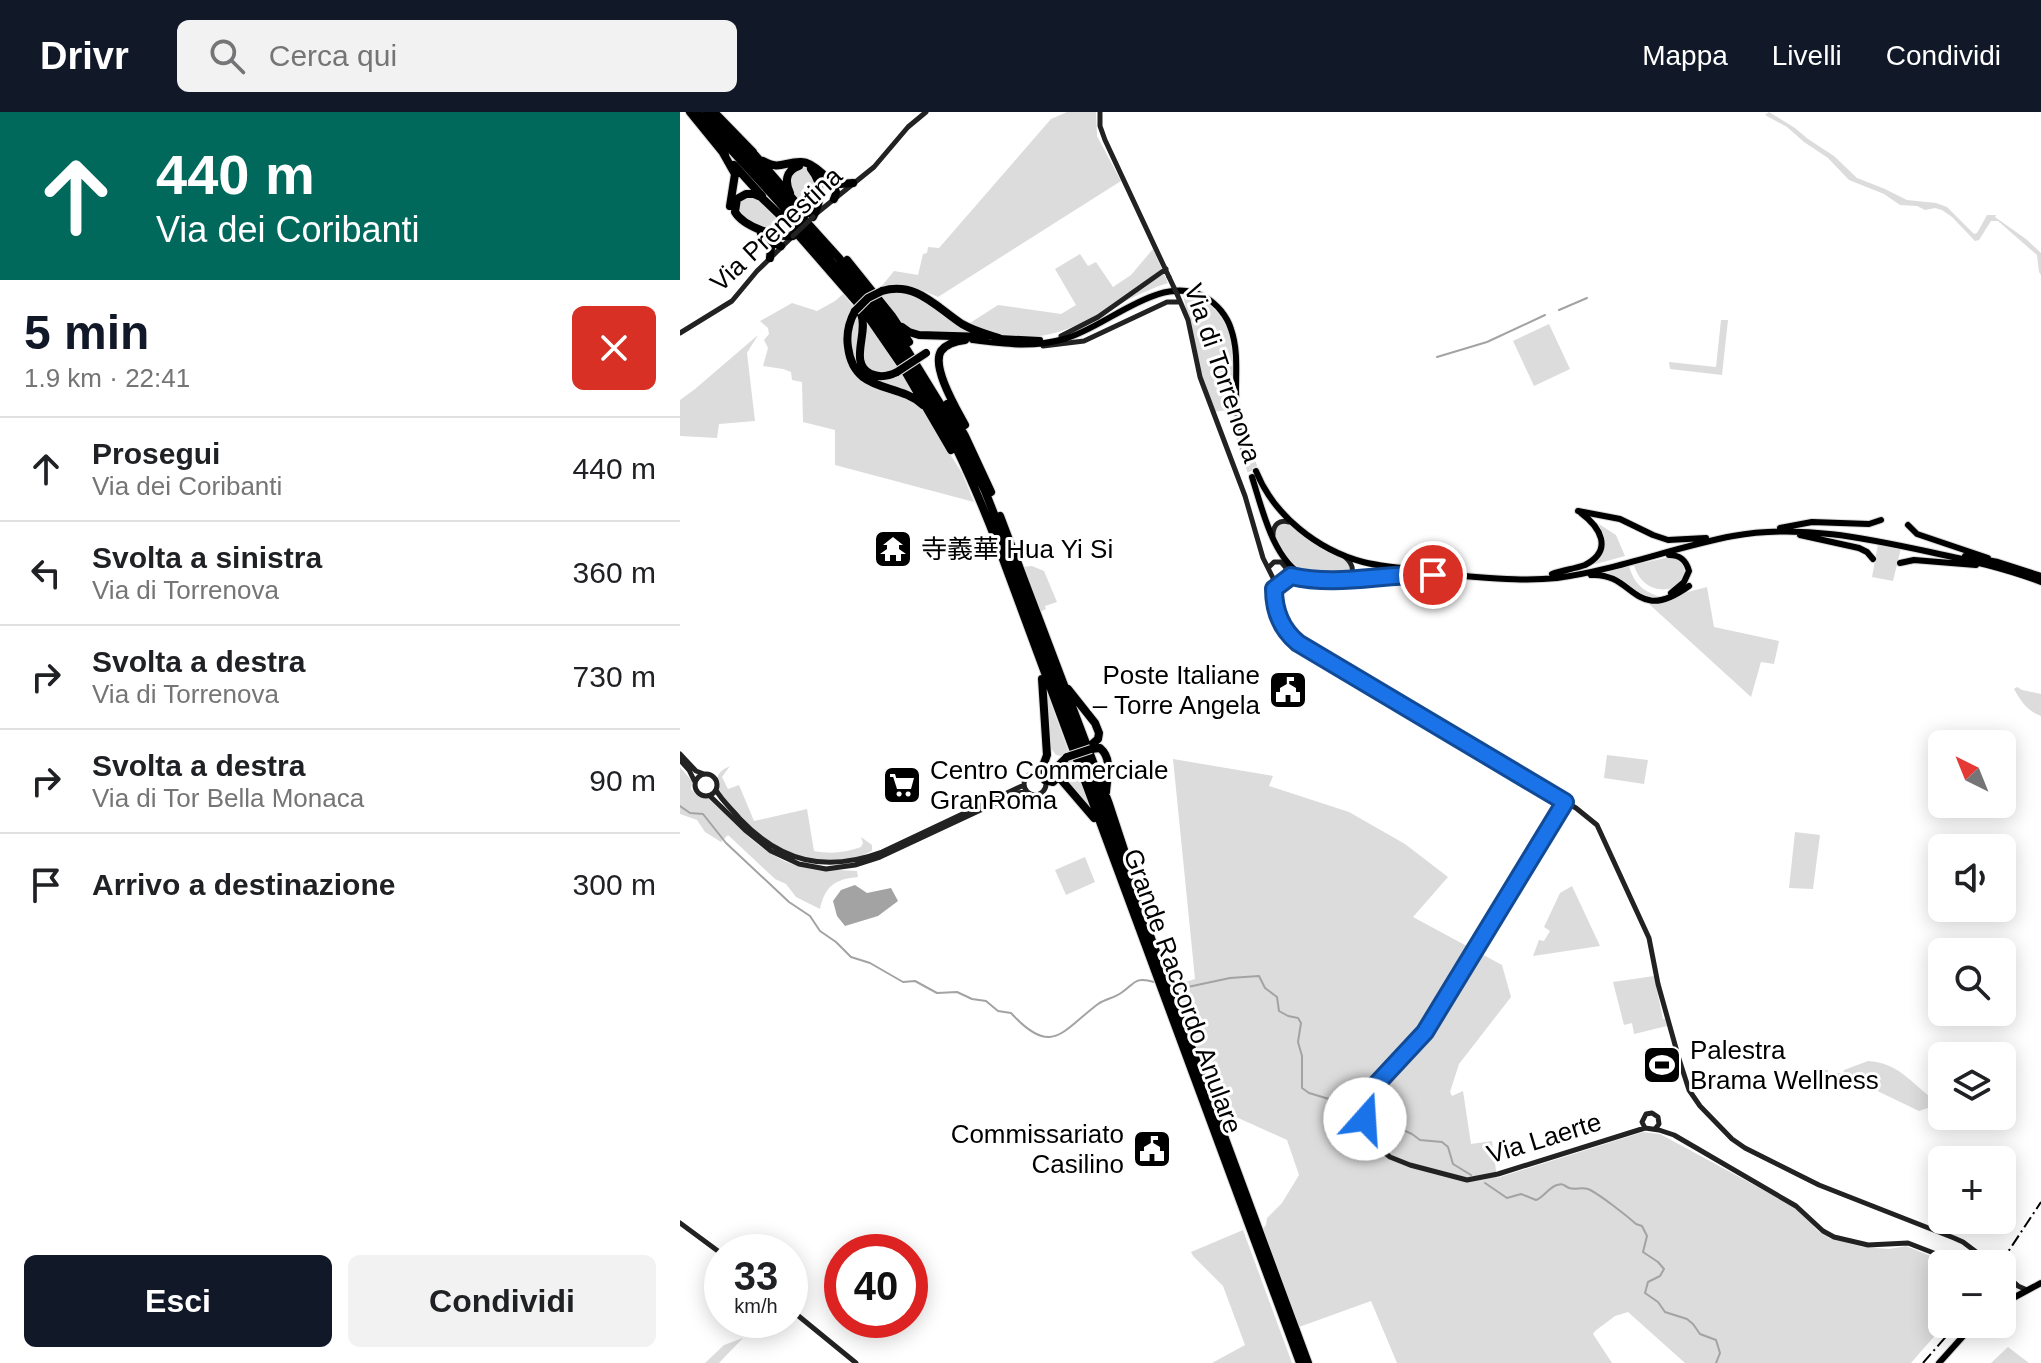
<!DOCTYPE html>
<html lang="it">
<meta charset="utf-8">
<style>
:root{--surface:#fff;--page:#f2f2f2;--text:#202124;--muted:#757577;--line:#e0e0e0;--accent:#111827}
body{margin:0;font-family:Arial,"Noto Sans SC",sans-serif;background:var(--page);color:var(--text);height:100vh;display:flex;flex-direction:column;font-size:30px;white-space:nowrap}
*{box-sizing:border-box;margin:0}
p{font-size:26px;color:var(--muted)}
.icon{flex:none;width:44px;height:44px;fill:none;stroke:currentColor;stroke-width:2;stroke-linecap:round;stroke-linejoin:round}
.map{position:relative;flex:1;overflow:hidden}
.details{display:flex;flex-direction:column;background:var(--surface);width:680px}
.details>*{flex:none}
.hud{background:#00695c;color:#fff;overflow:hidden}
.needle{width:52px;rotate:317deg}
.fabs{position:absolute;left:1248px;top:618px;display:grid;gap:16px}
.fabs a{display:grid;place-items:center;width:88px;height:88px;border-radius:12px;background:var(--surface);box-shadow:0 4px 20px #0003;font-size:40px}
.speed{position:absolute;left:24px;top:1122px;display:flex;gap:16px;font-size:40px;font-weight:700;text-align:center}
.speed>*{display:grid;place-content:center;width:104px;height:104px;border-radius:50%;background:var(--surface);box-shadow:0 4px 20px #0003;line-height:1}
.speed small{font-size:20px;font-weight:400}
.speed .limit{border:12px solid #d22;background:#fff;color:#111}
.pin{position:absolute;display:grid;place-items:center;width:68px;height:68px;color:#fff;margin:-34px;border:4px solid #fff;border-radius:50%;box-shadow:0 2px 8px #0007}
.me{position:absolute;width:88px;margin:-44px;rotate:19deg;stroke-linejoin:round;filter:drop-shadow(0 0 6px #0008)}
.turn{display:flex;align-items:center;gap:28px;height:168px;padding:0 24px;font-size:36px}
.turn .icon{width:104px;height:104px;stroke-width:2.5}
.turn b{display:block;font-size:56px;line-height:68px}
.round{display:grid;place-items:center;flex:none;width:84px;height:84px;border-radius:12px;background:var(--page)}
.headline{display:flex;align-items:center;justify-content:space-between;height:136px;padding:0 24px}
h1{font-size:48px;font-weight:800;line-height:60px;color:var(--accent)}
.cta{display:flex;gap:16px;margin-top:auto;padding:16px 24px}
.cta a{flex:1;height:92px;border-radius:12px;background:var(--accent);color:#fff;font-size:32px;font-weight:800;line-height:92px;text-align:center}
.cta a+a{background:var(--page);color:var(--text)}
ul{padding:0;list-style:none}
li{display:flex;align-items:center;gap:24px;height:104px;padding:0 24px;border-top:2px solid var(--line)}
li div{flex:1}
li b{display:block;font-size:30px}
li em{font-style:normal}
header{display:flex;align-items:center;gap:48px;box-sizing:border-box;height:112px;padding:0 40px;background:var(--accent);color:#fff}
header strong{font-size:38px}
nav{display:flex;gap:44px;margin-inline-start:auto;font-size:28px}
.search{width:560px;height:72px;background:var(--page);display:flex;align-items:center;gap:20px;box-sizing:border-box;padding:0 28px;border-radius:12px;color:var(--muted);font-size:30px}
main{display:flex;flex:1;min-height:0}
.map>svg:first-child{display:block}
.green{fill:#dcdcdc}
.water{fill:#a3a3a3}
.lines{fill:none;stroke-linecap:round;stroke-linejoin:round}
.stream{stroke:#a3a3a3;stroke-width:2}
.primary-tunnel{stroke:#d9d9d9;stroke-width:6;stroke-dasharray:6 3;stroke-linecap:butt}
.primary-casing{stroke:#dbdbdb;stroke-width:8}
.highway-casing{stroke:#dbdbdb;stroke-width:10}
.secondary{stroke:#222;stroke-width:5}
.primary{stroke:#000;stroke-width:6}
.highway{stroke:#000;stroke-width:8}
.rail{stroke:#000;stroke-width:2;stroke-dasharray:12 4 2 4;stroke-linecap:butt}
.highway-bridge-casing{stroke:#dbdbdb;stroke-width:10;stroke-linecap:butt}
.secondary-bridge{stroke:#222;stroke-width:5}
.highway-bridge{stroke:#000;stroke-width:8}
.route-casing{stroke:#114b97;stroke-width:20}
.route{stroke:#1a73e8;stroke-width:14}
.labels{text-anchor:middle;dominant-baseline:central;stroke-width:6;stroke-linejoin:round;paint-order:stroke}
.street-label{font-size:26px;fill:#000;stroke:#fff}
.poi-label{font-size:26px;fill:#000;stroke:#fff;text-anchor:start}
</style>
<header>
<strong>Drivr</strong>
<div class="search"><svg class="icon" aria-label="search" viewBox="0 0 24 24"><circle cx="10" cy="10" r="6"/><path d="M15 15l6 6"/></svg>Cerca qui</div>
<nav><a>Mappa</a><a>Livelli</a><a>Condividi</a></nav>
</header>
<main>
<section class="details">
<div class="hud">
<div class="turn"><svg class="icon" aria-label="ahead" viewBox="0 0 24 24"><path d="M12 20V5M6 11l6-6 6 6"/></svg><div><b>440 m</b>Via dei Coribanti</div></div>
</div>
<div class="headline"><div><h1>5 min</h1><p>1.9 km · 22:41</p></div><a class="round" style="background:#d93025;color:#fff"><svg class="icon" aria-label="close" viewBox="0 0 24 24"><path d="M6 6l12 12M18 6L6 18"/></svg></a></div>
<ul>
<li><svg class="icon" aria-label="ahead" viewBox="0 0 24 24"><path d="M12 20V5M6 11l6-6 6 6"/></svg><div><b>Prosegui</b><p>Via dei Coribanti</p></div><em>440 m</em></li>
<li><svg class="icon" aria-label="left" viewBox="0 0 24 24"><path d="M17 20v-9H6M10 6l-5 5 5 5"/></svg><div><b>Svolta a sinistra</b><p>Via di Torrenova</p></div><em>360 m</em></li>
<li><svg class="icon" aria-label="right" viewBox="0 0 24 24"><path d="M7 20v-9h11M14 6l5 5-5 5"/></svg><div><b>Svolta a destra</b><p>Via di Torrenova</p></div><em>730 m</em></li>
<li><svg class="icon" aria-label="right" viewBox="0 0 24 24"><path d="M7 20v-9h11M14 6l5 5-5 5"/></svg><div><b>Svolta a destra</b><p>Via di Tor Bella Monaca</p></div><em>90 m</em></li>
<li><svg class="icon" aria-label="arrive" viewBox="0 0 24 24"><path d="M6 21V4h12l-3 4 3 4H6"/></svg><div><b>Arrivo a destinazione</b></div><em>300 m</em></li>
</ul>
<div class="cta"><a>Esci</a><a>Condividi</a></div>
</section>
<div class="map">
<svg width="1361" height="1251" viewBox="0 0 1361 1251">
<rect width="100%" height="100%" fill="#fff"/>
<path class="green" d="M387 0H416L417 24 441 69 258 185C236 175 225 172 201 175L214 159 238 163 243 142 247 141 248 135 259 136 371 7Z
M1089 0 1115 16 1128 27 1154 44 1177 66 1205 77 1227 88 1256 91 1267 95 1294 122 1297 121 1307 103H1316L1315 105 1346 127 1361 141V163L1359 160 1357 143 1318 109H1311L1299 128 1295 129 1272 105 1262 98 1255 96 1245 98 1237 94 1220 93 1204 82 1169 68 1148 46 1124 30 1107 15 1085 3Z
M122 55 129 56C137 72 142 87 129 102L112 79 110 74 111 62Z
M76 84 112 120 102 121 65 109 60 105 57 93 61 86Z
M473 137 488 171C427 190 388 236 318 223 309 221 299 215 290 211L318 193 381 202 396 193 375 157 400 142 408 154 416 150 433 175 451 163Z
M226 179 300 223 269 220 242 221 224 214 198 183Z
M163 182 174 195 164 214 163 229 164 241 171 256 239 293 282 361 294 390 155 353V318L123 310 122 270 112 268 111 260 103 257 83 254 88 236 84 228 89 222 88 216 80 209 112 191 137 199 155 189Z
M503 182C561 194 553 249 555 295L549 298 532 300 517 255Z
M178 199 181 204 177 239 187 261 222 260 239 286 206 275 177 255 169 225Z
M185 206 219 255 205 262 190 259 182 247Z
M1041 208H1048L1042 263 990 257 989 250 1036 255Z
M869 212 890 257 854 274 833 229Z
M78 223 67 241 75 309 39 312 37 326 0 324V288L15 277Z
M607 410 636 432 667 448 670 450 671 460C663 467 657 468 647 467 638 466 630 465 622 460 609 452 579 415 607 410Z
M919 412 936 423 945 444 912 453 924 430Z
M1198 432 1221 436 1213 469 1192 465Z
M990 445 999 447C1022 476 966 495 954 453Z
M352 454 364 459 377 490 365 494 366 497 360 500 343 455Z
M949 454C954 472 964 480 981 485 960 490 944 469 926 460Z
M1027 475 1034 515 1099 529 1094 552 1081 550 1071 585 969 492 984 491 1004 481Z
M1337 575 1342 578 1361 582V604C1348 600 1340 588 1334 577Z
M366 578 389 641 381 644 376 643 370 635Z
M927 643 968 648 964 672 924 666Z
M391 646 410 695 409 696 379 658Z
M493 647 593 664 589 674 669 700 725 732 768 765 733 805 822 853 831 885 779 952 770 980 772 984 783 979 791 1032 812 1029 817 1066 963 1020 980 1022 1109 1092 1119 1098 1137 1118 1149 1126 1183 1135 1209 1137 1226 1134 1271 1152H1262V1212H1265L1231 1251H1005L948 1200 935 1204 915 1219 913 1222 932 1251H717L691 1189 608 1219 574 1128 586 1113 587 1106 602 1091 619 1063 607 1028 545 1000 525 993 478 878 515 867Z
M50 654 42 665 48 677 59 673 74 709 127 697 134 739C151 742 164 741 181 735L183 731 181 725 192 733V739C171 750 142 752 119 745 96 738 35 692 37 667 38 660 44 657 50 654Z
M0 655 12 669 11 677 19 685H30C51 710 88 748 120 754 139 757 158 758 177 759L178 765C155 767 145 774 140 797L116 785 106 772 95 767 48 723 41 730 25 720 17 708 0 702Z
M1115 720 1140 723 1133 777 1109 776Z
M405 745 415 770 386 783 375 758Z
M892 774 920 834 853 844 859 828 864 829 870 819 864 815 880 781Z
M974 864 983 907H985L987 914 954 922 952 911 944 913 933 870Z
M1188 949C1219 951 1230 970 1253 987L1248 996 1239 999 1189 975 1186 970 1184 972 1143 969 1141 966 1143 958H1148V961H1163L1164 958Z
M563 1118 612 1251H532L565 1233 543 1174 513 1144 511 1140Z
M63 1226 39 1251H25L44 1233Z
M1328 1235 1349 1251H1311Z"/>
<path class="water" d="M175 773 187 781 211 776 218 789 198 804 165 814 157 804 153 789 161 778Z"/>
<g class="lines">
<path class="stream" d="M879 198 907 186
M757 245 807 230 865 203
M0 694 10 701 23 702 46 731 109 790 130 804 140 819 156 830 171 845 190 851 223 870 235 869 257 881 277 880 292 887 306 889 318 899 331 901C372 946 382 919 418 892 425 887 434 886 441 881 455 872 454 864 474 870
M494 875 503 876 550 866 579 864 585 876 597 885 599 899 608 904 618 906 621 911 618 930 622 944V976L629 981 649 987 654 998 657 1014 672 1020 701 1013 723 1018 732 1022 740 1028 762 1030 768 1035 773 1052 791 1063
M805 1071 827 1086 841 1082 856 1088C864 1085 868 1076 877 1073 884 1071 882 1073 889 1076 896 1078 901 1075 908 1077 918 1081 947 1104 956 1112L962 1114 967 1124 963 1140 978 1150 984 1157 980 1164 968 1170 965 1181 978 1190 985 1200 1007 1207 1013 1212 1020 1222 1036 1228 1040 1241 1036 1251"/>
<path class="primary-tunnel" d="M569 341 576 359
M566 345 572 365"/>
<g class="primary-casing">
<path id="primary" d="M319 226 360 228
M292 228C323 232 353 236 384 227 428 215 480 160 525 185 537 192 547 204 551 217 558 237 556 258 556 278 556 301 558 324 566 345
M576 359C594 404 638 438 683 450 707 456 733 457 758 459
M572 365C582 396 593 448 624 464 654 478 699 463 732 462 780 461 828 471 877 466 937 458 994 435 1053 424 1120 412 1185 426 1250 440 1288 448 1325 456 1361 470
M898 399 940 407 973 423 988 428 1026 426
M1228 413 1237 422 1308 446
M1100 416 1132 410 1189 412 1201 408
M1120 423 1179 436 1187 440 1193 447
M989 443C1000 443 1006 448 1009 459L1004 470 991 481
M1285 444 1318 450 1361 464
M1220 451 1234 448 1296 453
M872 462C883 458 894 457 905 453 934 438 920 415 901 401
M911 463C955 460 954 514 1009 474
M1322 1192 1361 1171
M1259 1251 1294 1212"/>
</g>
<g class="highway-casing">
<path id="highway" d="M10 0 45 43
M17 0C99 92 189 180 251 288 277 333 298 382 317 431L620 1251
M27 0 159 146 221 228 264 298 305 379 318 412 628 1251
M34 0 73 40
M69 36 126 102
M42 39 55 62 50 94
M83 49C100 59 105 49 122 50 132 50 154 70 156 80 156 83 155 85 154 87
M54 53 82 84
M131 57C143 72 142 88 133 105
M150 70 160 72 173 71
M110 81C105 70 105 59 119 54
M81 121 96 132 101 134
M113 124C96 126 63 114 55 100L57 87 66 82H74L81 85 107 110 182 196 222 254 271 338
M89 127 91 136 90 146
M167 148 212 204 229 230
M202 179C236 169 256 195 282 212 294 219 306 222 319 226
M175 199C169 210 166 222 168 235 174 283 217 269 243 293
M181 202C189 221 168 251 191 262 200 266 209 264 217 260
M222 215 229 220 239 223 306 225
M267 292 285 324 311 380
M285 313C277 298 251 255 261 239 267 231 276 229 285 228
M320 404 429 692 451 759
M388 577 415 611 419 621 418 627 410 634
M411 637 420 636C433 647 427 665 426 680
M387 645 379 653 378 664 414 706
M357 662 363 654 367 643 362 567
M365 668 373 670 378 665"/>
</g>
<path class="secondary" d="M420 0V14L425 28 489 165
M137 101 194 55 228 15 246 0
M497 182 508 208 520 265 565 384 583 446 593 466V496L612 526 636 542 896 696 917 713 969 826 978 872 999 947 1009 978 1020 994 1052 1027 1065 1036 1139 1073 1274 1126 1283 1130 1312 1152
M0 221 52 189 77 159 113 124
M381 224 418 205 486 157
M363 234 404 229 487 190H500
M593 423C593 413 599 407 609 410
M589 455 594 450H601L606 456 605 462
M664 468C676 462 674 453 665 445
M594 477 611 464 628 467
M0 642 16 659 24 662
M0 648 9 658 15 670
M344 672a11 11 0 1 1 22 0a11 11 0 1 1-22 0Z
M15 673a11 11 0 1 1 22 0a11 11 0 1 1-22 0Z
M36 678C42 689 52 697 60 707 101 750 145 761 202 740L344 673
M30 684 65 718 91 739 119 752 146 757 175 753 200 745 335 682 346 679
M885 690 745 920 692 977 685 996 686 1015 693 1031 710 1045 730 1053 787 1068 818 1062 965 1016
M975 1017 979 1012 978 1005 972 1001 966 1002 962 1010 965 1016 979 1018 994 1023 1116 1094 1143 1119 1154 1125 1188 1133 1228 1131 1282 1152
M0 1111 42 1142
M1322 1160 1338 1174 1347 1178
M1322 1173 1326 1181 1324 1190
M110 1197 176 1251"/>
<use href="#primary" class="primary"/>
<use href="#highway" class="highway"/>
<path class="rail" d="M1320 1152 1361 1090
M1243 1251 1277 1212"/>
<g class="highway-bridge-casing">
<path id="highway-bridge" d="M175 199 188 186 202 179
M217 260 246 241
M387 645 411 637"/>
</g>
<path class="secondary-bridge" d="M113 124 133 105
M489 165 497 182"/>
<use href="#highway-bridge" class="highway-bridge"/>
</g>
<g class="lines">
<g class="route-casing">
<path id="route" d="M685 1007 686 991 692 977 745 920 885 690 618 531C601 517 594 499 594 477L611 464C658 475 705 461 753 463"/>
</g>
<use href="#route" class="route"/>
</g>
<defs>
<g id="temple-square" transform="scale(2)"><rect x="-9" y="-9" width="18" height="18" rx="4" fill="#000" stroke="#fff"/><path d="M0-6L5-2H3V0L6.5 2.5H4V6H1.5V3h-3V6H-4V2.5H-6.5L-3 0V-2H-5Z" fill="#fff"/></g>
<g id="civic-square" transform="scale(2)"><rect x="-9" y="-9" width="18" height="18" rx="4" fill="#000" stroke="#fff"/><path d="M-.6-6.5H3V-4.5H.6V-3L4-1V1h2V6H-6V1h2V-1L-.6-3ZM-1.2 2.5V6h2.4V2.5Z" fill="#fff"/></g>
<g id="supermarket-square" transform="scale(2)"><rect x="-9" y="-9" width="18" height="18" rx="4" fill="#000" stroke="#fff"/><path d="M-6-5.5h2.5l.6 2H6L4.5 2H-2.5L-4.4-4H-6ZM-1.5 3.2a1.3 1.3 0 1 0 .1 0ZM3 3.2a1.3 1.3 0 1 0 .1 0Z" fill="#fff"/></g>
<g id="stadium-square" transform="scale(2)"><rect x="-9" y="-9" width="18" height="18" rx="4" fill="#000" stroke="#fff"/><path d="M0-5a6.5 5 0 1 0 0 10a6.5 5 0 1 0 0-10ZM-3.5-1.8h7v3.6h-7Z" fill="#fff"/></g>
</defs>
<g fill-rule="evenodd">
<use href="#temple-square" x="213" y="437"/>
<use href="#civic-square" x="608" y="578"/>
<use href="#supermarket-square" x="222" y="673"/>
<use href="#stadium-square" x="982" y="953"/>
<use href="#civic-square" x="472" y="1037"/>
</g>
<g class="labels">
<g class="street-label">
<text transform="translate(96 117) rotate(-43)">Via Prenestina</text>
<text transform="translate(543 261) rotate(71)">Via di Torrenova</text>
<text transform="translate(503 879) rotate(70)">Grande Raccordo Anulare</text>
<text transform="translate(864 1026) rotate(-17)">Via Laerte</text>
</g>
<g class="poi-label">
<text x="241" y="437">寺義華 Hua Yi Si</text>
<text x="580" y="563" text-anchor="end">Poste Italiane<tspan x="580" dy="30">– Torre Angela</tspan></text>
<text x="250" y="658">Centro Commerciale<tspan x="250" dy="30">GranRoma</tspan></text>
<text x="1010" y="938">Palestra<tspan x="1010" dy="30">Brama Wellness</tspan></text>
<text x="444" y="1022" text-anchor="end">Commissariato<tspan x="444" dy="30">Casilino</tspan></text>
</g>
</g>
</svg>
<div class="fabs">
<a><svg class="needle" viewBox="-14 -14 28 28"><path d="M0-13l5 13h-10z" fill="#e53935"/><path d="M0 13l5-13h-10z" fill="#757577"/></svg></a>
<a><svg class="icon" aria-label="sound" viewBox="0 0 24 24"><path d="M4 9h4l5-4v14l-5-4H4zM17 9q2 3 0 6"/></svg></a>
<a><svg class="icon" aria-label="search" viewBox="0 0 24 24"><circle cx="10" cy="10" r="6"/><path d="M15 15l6 6"/></svg></a>
<a><svg class="icon" aria-label="layers" viewBox="0 0 24 24"><path d="M12 4l9 5-9 5-9-5zM3 14l9 5 9-5"/></svg></a>
<a>+</a>
<a>−</a>
</div>
<div class="speed"><div>33<small>km/h</small></div><div class="limit">40</div></div>
<div class="pin" style="left:753px;top:463px;background:#d93025"><svg class="icon" aria-label="arrive" viewBox="0 0 24 24"><path d="M6 21V4h12l-3 4 3 4H6"/></svg></div>
<svg class="me" style="left:685px;top:1007px" viewBox="-20 -20 40 40"><circle r="19" fill="#fff"/><path d="M0-13L10 11 0 6-10 11z" fill="#1a73e8"/></svg>
</div>
</main>
